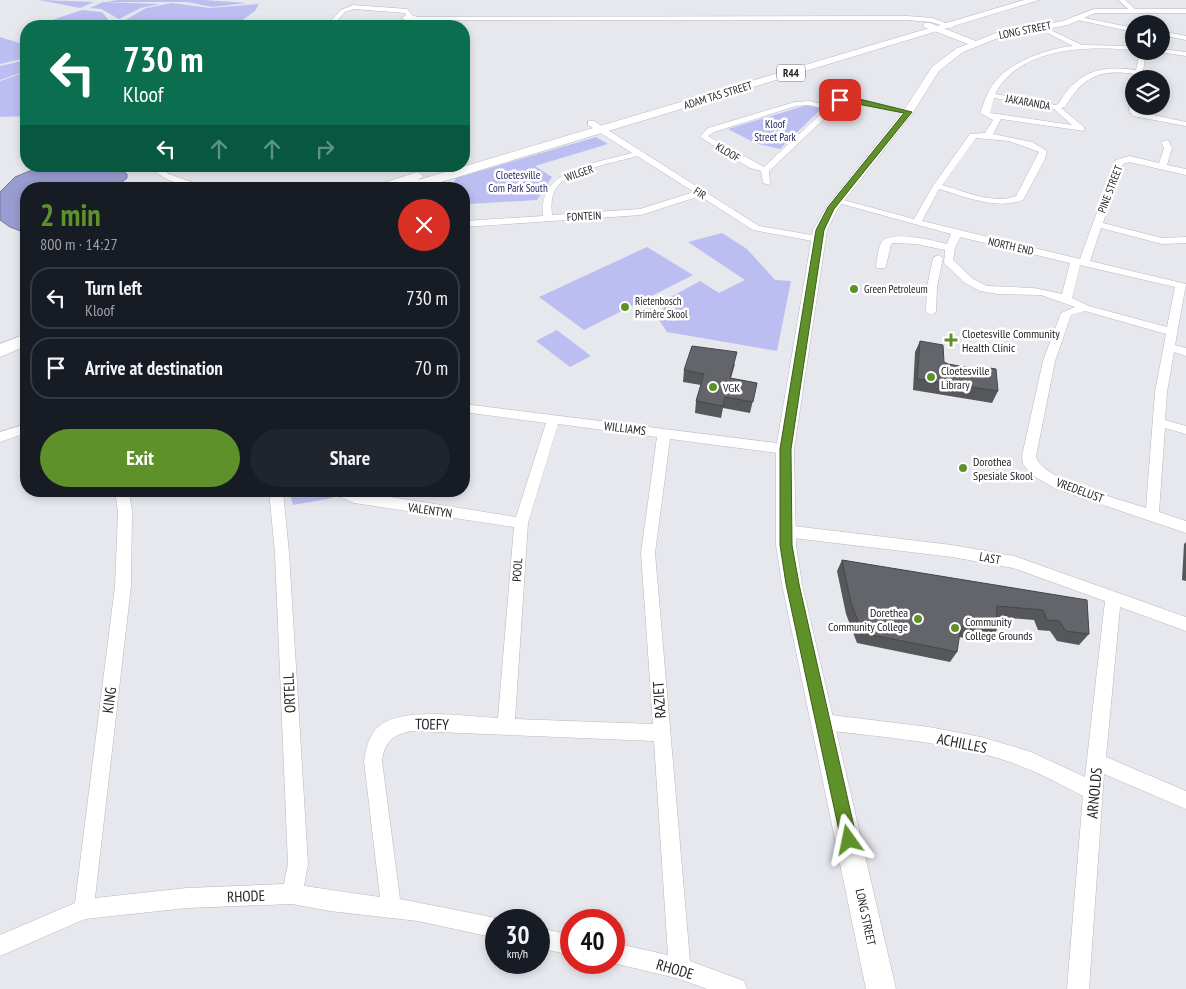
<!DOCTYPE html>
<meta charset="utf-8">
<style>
:root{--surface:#171b24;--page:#20242c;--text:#f1f3f6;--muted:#9ea1a6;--line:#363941;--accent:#5e9129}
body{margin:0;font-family:"PT Sans Narrow",sans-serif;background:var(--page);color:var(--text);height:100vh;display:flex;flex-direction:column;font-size:19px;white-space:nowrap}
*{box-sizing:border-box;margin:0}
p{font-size:16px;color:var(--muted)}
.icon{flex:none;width:28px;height:28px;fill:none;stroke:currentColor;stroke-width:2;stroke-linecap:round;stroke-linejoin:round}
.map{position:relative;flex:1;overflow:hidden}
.sheet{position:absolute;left:20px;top:182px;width:450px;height:315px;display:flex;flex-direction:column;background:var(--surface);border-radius:20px;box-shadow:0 2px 8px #0003}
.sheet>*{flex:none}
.banner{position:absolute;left:20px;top:20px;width:450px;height:152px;border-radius:20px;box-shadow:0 2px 8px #0003;background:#0b6e4f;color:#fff;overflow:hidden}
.buttons{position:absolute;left:1125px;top:15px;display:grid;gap:10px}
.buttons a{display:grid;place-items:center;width:45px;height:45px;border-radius:50%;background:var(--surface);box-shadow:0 2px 8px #0003;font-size:25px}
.speed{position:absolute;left:485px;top:909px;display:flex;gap:10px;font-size:25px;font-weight:700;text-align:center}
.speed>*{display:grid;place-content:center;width:65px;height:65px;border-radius:50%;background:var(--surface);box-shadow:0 2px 8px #0003;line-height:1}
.speed small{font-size:12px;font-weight:400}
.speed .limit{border:8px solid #d22;background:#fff;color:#111}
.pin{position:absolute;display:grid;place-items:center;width:42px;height:42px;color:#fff;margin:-21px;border-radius:10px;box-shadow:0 2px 8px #0006}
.me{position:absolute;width:55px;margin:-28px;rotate:348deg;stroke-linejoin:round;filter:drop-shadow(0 0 4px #0008)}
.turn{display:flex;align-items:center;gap:18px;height:105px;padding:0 20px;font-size:22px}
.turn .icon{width:65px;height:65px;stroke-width:2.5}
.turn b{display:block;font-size:35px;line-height:42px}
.lanes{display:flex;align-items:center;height:48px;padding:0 20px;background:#0003;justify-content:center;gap:25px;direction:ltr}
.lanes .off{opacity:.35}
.round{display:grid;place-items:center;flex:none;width:52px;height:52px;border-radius:26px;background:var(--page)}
.head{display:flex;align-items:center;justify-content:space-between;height:85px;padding:0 20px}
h1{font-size:30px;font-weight:600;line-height:38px;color:var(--accent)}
.primary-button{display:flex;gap:10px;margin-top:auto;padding:10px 20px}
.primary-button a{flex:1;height:58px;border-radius:30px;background:var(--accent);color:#fff;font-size:20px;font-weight:600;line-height:58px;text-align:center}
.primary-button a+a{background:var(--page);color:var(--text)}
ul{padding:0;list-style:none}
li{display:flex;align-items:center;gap:15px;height:62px;margin:0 10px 8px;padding:0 10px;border:2px solid var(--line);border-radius:20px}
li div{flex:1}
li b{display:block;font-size:19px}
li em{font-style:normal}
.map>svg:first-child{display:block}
.green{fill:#bcbef2}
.water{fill:#999cd0;stroke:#76789d}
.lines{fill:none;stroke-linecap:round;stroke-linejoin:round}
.street-casing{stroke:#b8b8be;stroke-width:1}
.secondary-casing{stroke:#b8b8be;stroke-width:1}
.primary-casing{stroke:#b8b8be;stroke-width:1}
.street{fill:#fff;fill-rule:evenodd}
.secondary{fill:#fff;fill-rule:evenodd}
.primary{fill:#fff;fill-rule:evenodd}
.wall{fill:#56575b}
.building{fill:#64656a;stroke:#46474a}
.route{fill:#5e9129;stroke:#3d5e1b}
.poi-dot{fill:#5e9129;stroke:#fff;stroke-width:2}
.labels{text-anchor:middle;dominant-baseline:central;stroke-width:5;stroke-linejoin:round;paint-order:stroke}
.far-street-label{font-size:11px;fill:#232325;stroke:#fff}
.shield{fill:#fff;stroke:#656566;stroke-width:1}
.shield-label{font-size:11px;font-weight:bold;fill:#232325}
.far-park-label{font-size:11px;fill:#2b2664;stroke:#fff}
.far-poi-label{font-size:11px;fill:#232325;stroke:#fff;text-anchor:start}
.poi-label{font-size:12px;fill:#232325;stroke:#fff;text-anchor:start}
.street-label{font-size:12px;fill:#232325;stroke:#fff}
.near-street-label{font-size:15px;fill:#232325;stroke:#fff}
</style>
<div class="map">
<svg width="1186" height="989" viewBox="0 0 1186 989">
<rect width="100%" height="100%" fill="#e7e8ee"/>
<path class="green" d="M39 0 94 2 80 8Z
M117 0H204L247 3 212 7 187 2H107Z
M103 2 159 4 141 8 119 19 101 9 90 8Z
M172 3 210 8 259 4 255 11 234 26H119L120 23 146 8Z
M82 10 102 12 114 26H34Z
M0 37 26 45V58L0 64Z
M26 60V71L0 80V66Z
M26 72V116L0 117V81Z
M807 105 821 109 780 149 755 143 728 129Z
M596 137 608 144 535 166 552 177 537 200 469 204 464 202V189H451L456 178Z
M722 233 747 249 775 280 791 281 777 351 667 332 659 320 667 299 700 281 719 293 745 280 688 242Z
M647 247 693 275 584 330 539 297Z
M557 330 591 356 570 367 536 341Z
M289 491H330L332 498 293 505Z"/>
<path class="water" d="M42 166C66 166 107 160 127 174V178L114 189H26V233L10 227 0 220V192L15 177Z"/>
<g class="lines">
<g class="street-casing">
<path id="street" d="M1118 0H1125L1136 10 1131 11Z
M353 5 407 9 412 15 417 17 907 16 932 18 954 26 951 28 931 22 907 20H422L409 22 401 18 406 15 405 13 354 9 345 12 332 26H326L341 10Z
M1075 16 1134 28V32L1073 19Z
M1040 25 1082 45 1134 46V50C1087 46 1021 46 995 94L1056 105 1059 103C1078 71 1100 65 1136 70L1140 51H1146L1142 79H1134L1135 74C1099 69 1084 76 1065 107L1061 108 1084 127V131L1001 119 993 134 1032 142 1047 151 1045 159 1023 200C996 210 966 197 939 189L922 221 1080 259 1116 160 1129 156 1159 163 1164 148 1161 142 1168 140 1172 148 1167 165 1186 169V175L1129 162 1123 164 1103 223 1162 238 1186 237V243L1162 244 1101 228 1090 261 1186 284 1175 345 1186 348V356L1174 352 1167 392 1165 420 1186 426V434L1165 428 1159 512 1186 521V533L1056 489 1032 475 1023 464 1022 456 1043 361 1061 313 1075 307 1041 295 998 294 980 291 965 283 944 263 945 250 916 244 893 243 891 244 886 266 885 268H877L876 266C877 259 878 249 881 243 890 229 934 241 947 244L951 234 831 201 836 198 914 219 933 186 970 134 985 133 993 120 980 113C983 107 984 100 987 95 999 65 1044 49 1073 46L1038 28ZM994 98 1054 109 1072 125 990 113ZM976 138 1009 141 1039 152 1016 196C994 205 964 191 942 185ZM960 237 1070 263 1062 294 1034 288 987 286 973 279 953 260 955 248ZM1080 265 1175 287 1167 327 1089 306 1072 298ZM1085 311 1166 334 1155 392 1146 508C1123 500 1039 479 1036 456L1055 361 1071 315Z
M1161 31 1186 36V40L1161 35Z
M1161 49 1186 52V56L1159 52Z
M851 97 912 112 908 114 851 101 842 102 769 171 770 185 763 183 761 171 750 168 700 137 708 128 795 102 809 101 830 106 837 98ZM809 105 826 109 764 167 708 136 714 132 796 106Z
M1131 101H1134V106H1137L1139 112 1186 122V126L1133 116 1129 111Z
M588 121H594L759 226 818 236 823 239 818 242 753 230 700 196 641 215 464 227V221L543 216C538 168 597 163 632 153L588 125ZM637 156 694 192 640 209 552 215C551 206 551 196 556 188 569 170 617 162 637 156Z
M149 166H159L169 174 211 189C190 189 164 182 149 166Z
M938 255 943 258 937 287 936 312 931 315 926 312 927 287 933 258Z
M464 404 785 444 792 449 785 454 670 439 655 553 690 961 744 981 747 989H707L680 979 609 962H614V943L668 955 654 741 413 731C393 734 385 741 382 761L400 899 496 918 502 920H496V938L418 921 330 911 292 904 187 908 85 919 0 956V935L75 903 115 586 118 512 115 491H129L132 512 131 586 95 898 187 888 284 884 288 864 275 553 269 491H283L289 553 308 864 304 886 380 897 364 761C366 749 369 734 379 726 404 706 467 717 498 718L514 527 354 503 336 495 334 491H353L516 517 546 423 464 412ZM558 424 657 437 641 553 653 724 515 719 528 523Z
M26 424V433L0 442V432Z
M785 525 952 545 1014 556 1186 617V631L1120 607 1106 757 1186 791V809L1104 774 1089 989H1067L1083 796C1058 783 1034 770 1007 761 948 742 884 737 823 730L817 728 814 722 817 716 823 714 929 727 981 737 1031 752 1085 777 1105 601 1013 568 952 557 785 537 780 535 778 531 780 527Z
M539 928 571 935V955L539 948Z"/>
</g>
<g class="secondary-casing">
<path id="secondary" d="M1094 9H1186V13H1095L1068 25 998 38 963 52 939 71 912 114 837 210 827 230 794 449 796 545 802 584 896 989H866L782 584 776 545V449L813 230 827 206 904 110 932 67 957 48 968 44 924 27V23H930L976 41 996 33 1063 21Z"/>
</g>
<g class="primary-casing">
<path id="primary" d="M1024 0H1039L418 189H372L374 186 417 172 424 176 418 180Z
M26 334V346L0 357V344Z"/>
</g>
<use href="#street" class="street"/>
<use href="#secondary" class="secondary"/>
<use href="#primary" class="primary"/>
</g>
<path class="wall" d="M920 341 944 362 948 364 980 370 982 367 998 391 992 403 913 390 915 352Z
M735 364 731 378 757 383 750 413 723 408 721 418 695 413 696 401 701 385 683 382 684 370Z
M1186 542V581L1182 580 1184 544Z
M842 560 1087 600 1089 634 1079 645 1057 641 1050 631 1038 630 1034 620 997 617 996 631 988 642 959 637 957 652 950 662 857 643 846 614 837 571Z"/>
<path class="building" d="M920 341 943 345 944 362 948 364 982 370V367L996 369 998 391 917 379Z
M692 346 737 352 730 378 757 383 753 402 725 397 723 406 696 401 704 374 684 370Z
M842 560 1087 600 1089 634 1066 631 1059 621 1047 620 1043 610 997 606 996 631 961 626 957 652 863 633 851 603Z"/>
<path class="route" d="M851 97 912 112 834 209 824 230 791 449 792 545 799 584 857 840 854 845 849 847 843 845 841 840 786 584 780 545V449L816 230 828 207 904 113 837 100Z"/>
<g class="poi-dot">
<circle cx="854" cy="289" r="5"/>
<circle cx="625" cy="307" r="5"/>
<path d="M948.5 332.5h5v5h5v5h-5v5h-5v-5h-5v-5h5z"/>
<circle cx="931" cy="377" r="5"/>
<circle cx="713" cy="387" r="5"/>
<circle cx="963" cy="468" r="5"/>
<circle cx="918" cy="619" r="5"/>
<circle cx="955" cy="628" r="5"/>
</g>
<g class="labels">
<g class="far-street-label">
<text transform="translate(1025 30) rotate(-11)">LONG STREET</text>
<text transform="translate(718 95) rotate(-17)">ADAM TAS STREET</text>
<text transform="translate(1028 102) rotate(10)">JAKARANDA</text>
<text transform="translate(728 152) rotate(30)">KLOOF</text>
<text transform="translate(579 173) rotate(-19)">WILGER</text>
<text transform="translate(1110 189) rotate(-69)">PINE STREET</text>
<text transform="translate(700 193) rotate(33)">FIR</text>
<text transform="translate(584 216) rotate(-3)">FONTEIN</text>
<text transform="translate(1011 246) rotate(13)">NORTH END</text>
</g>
<rect class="shield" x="777" y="64.5" width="28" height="17" rx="4"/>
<g class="shield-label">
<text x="791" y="73">R44</text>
</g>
<g class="far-park-label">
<text x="775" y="124">Kloof<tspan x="775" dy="13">Street Park</tspan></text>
<text x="518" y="175">Cloetesville<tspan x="518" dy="13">Com Park South</tspan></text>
</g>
<g class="far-poi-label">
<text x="864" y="289">Green Petroleum</text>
<text x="635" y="301">Rietenbosch<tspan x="635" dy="13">Primêre Skool</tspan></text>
</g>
<g class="poi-label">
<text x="962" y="333">Cloetesville Community<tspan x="962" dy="14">Health Clinic</tspan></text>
<text x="941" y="370">Cloetesville<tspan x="941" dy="14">Library</tspan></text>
<text x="723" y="387">VGK</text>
<text x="973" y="461">Dorothea<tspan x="973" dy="14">Spesiale Skool</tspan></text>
<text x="908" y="612" text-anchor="end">Dorethea<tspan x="908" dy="14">Community College</tspan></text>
<text x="965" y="621">Community<tspan x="965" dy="14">College Grounds</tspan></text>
</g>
<g class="street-label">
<text transform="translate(625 428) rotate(7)">WILLIAMS</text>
<text transform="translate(1080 490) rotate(20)">VREDELUST</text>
<text transform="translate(430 510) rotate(8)">VALENTYN</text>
<text transform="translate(990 558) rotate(10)">LAST</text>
<text transform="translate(517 570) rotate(-86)">POOL</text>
<text transform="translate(866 917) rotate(78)">LONG STREET</text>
</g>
<g class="near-street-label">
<text transform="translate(289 693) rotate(-93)">ORTELL</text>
<text transform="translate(109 700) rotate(-83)">KING</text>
<text transform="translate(659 700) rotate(-94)">RAZIET</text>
<text transform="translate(432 724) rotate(1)">TOEFY</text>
<text transform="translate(962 743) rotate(11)">ACHILLES</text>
<text transform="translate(1094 793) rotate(-85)">ARNOLDS</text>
<text transform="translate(246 896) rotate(-2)">RHODE</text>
<text transform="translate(675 969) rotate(16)">RHODE</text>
</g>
</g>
</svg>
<div class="buttons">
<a><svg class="icon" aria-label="sound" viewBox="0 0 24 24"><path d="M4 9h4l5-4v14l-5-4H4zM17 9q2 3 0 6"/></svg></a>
<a><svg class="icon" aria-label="layers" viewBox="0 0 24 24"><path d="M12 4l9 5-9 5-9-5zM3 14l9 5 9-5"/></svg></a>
</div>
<div class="speed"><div>30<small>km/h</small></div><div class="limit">40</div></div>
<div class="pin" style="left:840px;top:100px;background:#d93025"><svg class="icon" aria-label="arrive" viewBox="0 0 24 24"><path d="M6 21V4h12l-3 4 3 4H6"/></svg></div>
<svg class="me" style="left:849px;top:840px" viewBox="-20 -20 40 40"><path d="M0-17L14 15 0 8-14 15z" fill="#5e9129" stroke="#fff" stroke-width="4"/></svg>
<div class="banner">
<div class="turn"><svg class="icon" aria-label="left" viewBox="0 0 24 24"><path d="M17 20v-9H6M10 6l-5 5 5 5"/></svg><div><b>730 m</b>Kloof</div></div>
<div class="lanes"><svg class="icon" aria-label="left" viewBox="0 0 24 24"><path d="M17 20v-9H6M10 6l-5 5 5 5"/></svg><svg class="icon off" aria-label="ahead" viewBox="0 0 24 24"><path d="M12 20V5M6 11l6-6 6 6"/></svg><svg class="icon off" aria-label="ahead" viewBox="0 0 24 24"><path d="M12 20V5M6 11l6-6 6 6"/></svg><svg class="icon off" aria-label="right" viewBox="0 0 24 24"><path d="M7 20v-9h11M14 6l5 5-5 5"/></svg></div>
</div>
<section class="sheet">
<div class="head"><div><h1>2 min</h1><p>800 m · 14:27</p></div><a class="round" style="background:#d93025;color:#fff"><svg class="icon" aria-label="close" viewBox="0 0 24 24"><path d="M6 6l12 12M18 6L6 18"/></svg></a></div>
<ul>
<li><svg class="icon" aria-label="left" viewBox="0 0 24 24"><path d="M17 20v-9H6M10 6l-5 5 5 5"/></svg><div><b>Turn left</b><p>Kloof</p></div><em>730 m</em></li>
<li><svg class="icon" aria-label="arrive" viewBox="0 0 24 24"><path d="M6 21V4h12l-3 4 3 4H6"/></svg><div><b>Arrive at destination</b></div><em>70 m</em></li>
</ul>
<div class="primary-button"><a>Exit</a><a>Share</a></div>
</section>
</div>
